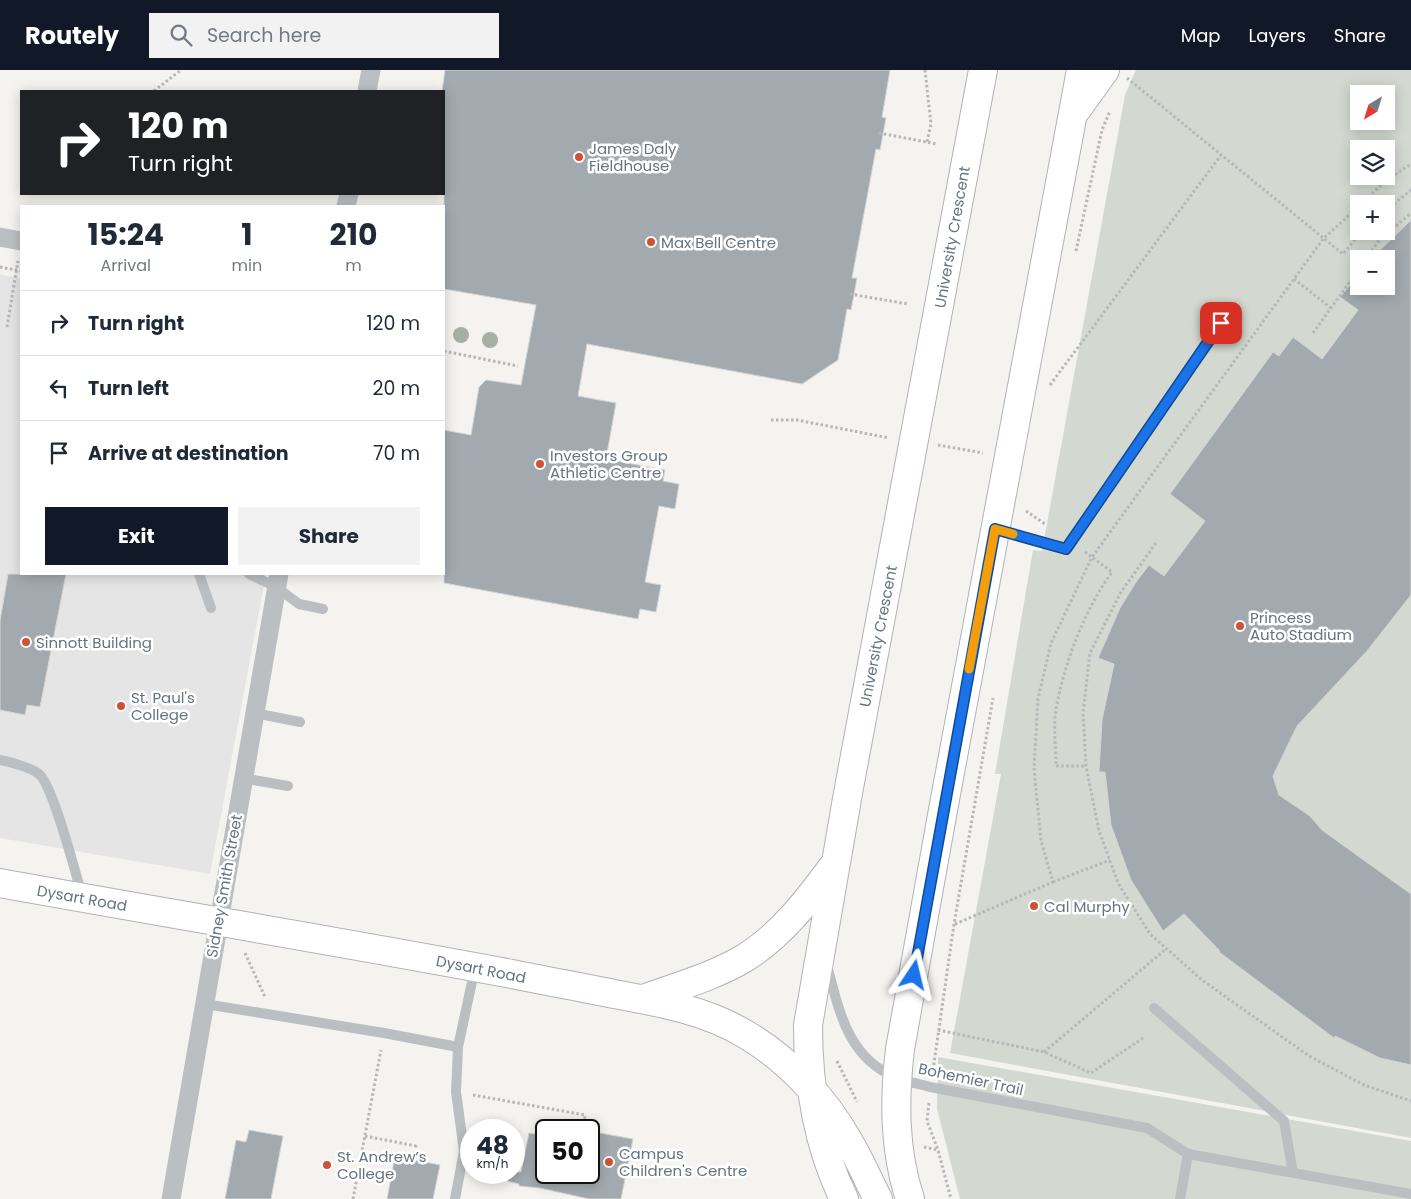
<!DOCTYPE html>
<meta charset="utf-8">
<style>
:root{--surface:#fff;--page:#f2f2f3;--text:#1f2937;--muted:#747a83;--line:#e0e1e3;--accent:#111827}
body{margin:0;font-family:Poppins,sans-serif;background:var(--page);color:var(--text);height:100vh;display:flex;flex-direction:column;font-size:19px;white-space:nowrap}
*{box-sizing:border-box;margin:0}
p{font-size:16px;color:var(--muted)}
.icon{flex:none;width:28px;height:28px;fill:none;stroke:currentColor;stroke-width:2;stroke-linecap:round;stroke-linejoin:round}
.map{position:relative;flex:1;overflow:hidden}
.side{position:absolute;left:20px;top:135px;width:425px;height:370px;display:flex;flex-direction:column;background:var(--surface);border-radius:0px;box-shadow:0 2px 12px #0003}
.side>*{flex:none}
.hud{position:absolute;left:20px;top:20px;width:425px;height:105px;border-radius:0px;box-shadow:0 2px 12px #0003;background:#202124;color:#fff;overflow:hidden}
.needle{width:32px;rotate:218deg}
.buttons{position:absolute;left:1350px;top:15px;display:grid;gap:10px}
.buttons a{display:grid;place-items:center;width:45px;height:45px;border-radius:0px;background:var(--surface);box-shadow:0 2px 12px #0003;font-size:25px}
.speed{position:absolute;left:460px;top:1049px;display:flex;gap:10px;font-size:25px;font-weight:700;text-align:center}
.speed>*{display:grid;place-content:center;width:65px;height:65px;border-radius:50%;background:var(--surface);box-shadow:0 2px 12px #0003;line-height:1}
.speed small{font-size:12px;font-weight:400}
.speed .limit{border:2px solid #111;border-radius:8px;background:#fff;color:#111}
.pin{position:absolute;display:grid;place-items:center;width:42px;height:42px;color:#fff;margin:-21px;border-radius:10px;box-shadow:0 2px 8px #0006}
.me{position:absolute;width:55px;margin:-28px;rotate:10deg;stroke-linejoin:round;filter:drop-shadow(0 0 4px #0008)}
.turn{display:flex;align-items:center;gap:18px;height:105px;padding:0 25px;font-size:22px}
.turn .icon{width:65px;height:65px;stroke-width:2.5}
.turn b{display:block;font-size:35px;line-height:42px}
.eta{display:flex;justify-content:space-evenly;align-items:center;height:85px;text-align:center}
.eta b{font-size:30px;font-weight:700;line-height:35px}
.primary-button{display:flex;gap:10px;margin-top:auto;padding:10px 25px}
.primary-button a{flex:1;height:58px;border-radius:0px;background:var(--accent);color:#fff;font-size:20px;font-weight:700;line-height:58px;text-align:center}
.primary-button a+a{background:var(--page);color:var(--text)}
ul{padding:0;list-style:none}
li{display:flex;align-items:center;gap:15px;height:65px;padding:0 25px;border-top:1px solid var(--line)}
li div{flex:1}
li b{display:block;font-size:19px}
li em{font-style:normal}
header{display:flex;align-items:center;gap:30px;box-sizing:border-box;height:70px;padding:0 25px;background:var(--accent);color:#fff}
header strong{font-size:24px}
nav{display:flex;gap:28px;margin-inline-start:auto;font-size:18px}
.search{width:350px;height:45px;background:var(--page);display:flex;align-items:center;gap:12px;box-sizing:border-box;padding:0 18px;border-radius:0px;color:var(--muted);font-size:19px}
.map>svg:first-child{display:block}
.built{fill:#e4e5e4}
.green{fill:#d3d8d0;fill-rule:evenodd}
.building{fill:#a3aaaf;stroke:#d5d5d3}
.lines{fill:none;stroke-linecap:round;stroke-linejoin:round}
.secondary-casing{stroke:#aeb3b6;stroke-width:30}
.path{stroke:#b5b8ba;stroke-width:3;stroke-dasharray:2.5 2.5;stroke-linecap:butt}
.lane{stroke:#bbbfc2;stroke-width:10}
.street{stroke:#bbbfc2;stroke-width:19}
.secondary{stroke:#fff;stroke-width:28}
.tree{fill:#a7aea3}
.route-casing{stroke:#114b97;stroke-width:12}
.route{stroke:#1a73e8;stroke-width:9}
.slow{stroke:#f59e0b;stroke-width:9}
.poi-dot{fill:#ce5235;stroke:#fff;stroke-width:2}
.labels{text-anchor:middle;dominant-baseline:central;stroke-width:5;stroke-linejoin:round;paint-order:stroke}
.poi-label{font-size:15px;fill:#66747e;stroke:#fff;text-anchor:start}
.street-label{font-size:15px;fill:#66747e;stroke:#fff}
</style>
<header>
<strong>Routely</strong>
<div class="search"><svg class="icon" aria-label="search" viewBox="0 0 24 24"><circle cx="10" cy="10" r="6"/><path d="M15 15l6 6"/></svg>Search here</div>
<nav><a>Map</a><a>Layers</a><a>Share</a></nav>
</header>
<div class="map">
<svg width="1411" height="1129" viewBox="0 0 1411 1129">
<rect width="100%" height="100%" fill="#f4f3f0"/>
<path class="built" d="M0 204 21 209V504H266L210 804 0 768Z"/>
<path class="green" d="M1136 0H1411V1068L950 983 1001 704H995L1033 480 1042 481 1125 25ZM1359 24H1386V51H1359ZM1359 79H1386V106H1359ZM1359 134H1386V161H1359ZM1359 189H1386V216H1359Z
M938 987 1411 1071V1129H960L937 1039Z"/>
<path class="building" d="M445 0H890L882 47 886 48 880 80 876 79 852 208H857L854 225 851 240 847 239 838 290 802 314 587 274 578 326 616 333 606 389 665 400 663 411 679 414 675 439 659 436 645 512 661 515 656 542 640 539 638 549 444 513V360L471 365 479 317 486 310 521 315 536 235 444 219V21H442Z
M1411 150V525L1367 581 1297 656 1273 706 1279 725 1310 746 1322 760 1411 824V995L1380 988 1335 966 1334 968 1219 882 1220 881 1184 844 1163 861 1131 810 1111 755 1105 702H1099L1102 650 1114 594 1098 588 1120 538 1136 512 1149 495 1164 506 1205 451 1170 424 1273 282 1279 286 1293 267 1322 289 1358 240 1340 227 1359 204V216H1386V189H1371Z
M8 504H66L40 637 27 635 25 645 0 640V551Z
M249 1060 283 1066 271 1129H225L236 1070 246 1072Z
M589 1061 633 1069 621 1129H589L540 1118 519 1116V1114L507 1111 508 1102H521L529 1063 546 1066V1102H589Z
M395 1086 440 1095 433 1129H387Z"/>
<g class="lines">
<g class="secondary-casing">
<path id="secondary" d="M1077 39 1105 0
M0 813C171 844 342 872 512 904 546 911 580 917 614 924 658 932 705 940 745 964 788 989 825 1029 849 1072 860 1090 868 1110 878 1129
M643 929C676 917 712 907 743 889 781 866 809 829 834 795
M844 1129C817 1074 808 1016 808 955L848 723 983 0
M910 1129C894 1080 894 1030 900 979L943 740 1081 0"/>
</g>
<path class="path" d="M925 0 931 54 927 72
M1127 8 1343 184 1362 161
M154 21 181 0
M879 63 937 74
M1361 134 1388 109 1411 94
M1386 140 1411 120
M1076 181 1102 60 1110 41
M1366 189 1378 172 1411 143
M0 197 21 201
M1294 209 1331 238
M850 224 908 234
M7 257 18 191
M1313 263 1359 199
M444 281 518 296
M1050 315 1221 85
M771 350H797L889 368
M938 375 983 383
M1026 441 1045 454
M1156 473 1121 522 1090 583 1083 643 1086 696 1099 761 1118 813 1150 864 1202 910 1309 986 1364 1015 1411 1031
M1085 482 1112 502C1084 541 1065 591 1056 639 1053 657 1056 678 1056 696H1086
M1053 812 1110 790
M955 854 1053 812 1041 771 1034 698 1038 629 1051 573 1092 487 1323 169 1359 136
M245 883 265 927
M938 960 1044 982 1091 1003 1143 968
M1044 982 1166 879
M837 991 857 1032
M933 1000 954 854 993 628
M473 1025 585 1045 583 1060
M929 1033 927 1051 938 1080 951 1129
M365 1066 416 1076V1073
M924 1077 938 1080
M353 1129 381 980"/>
<path class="lane" d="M996 460 1066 479 1221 253
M199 504 211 538
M249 504 276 517 299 534 323 539
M254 643 300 652
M0 690C10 692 33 698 40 705 54 719 75 802 82 825
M242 708 288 716
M827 895C839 940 847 988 897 1008 907 1012 919 1014 930 1017L1147 1058 1188 1084 1411 1124
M205 934 384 963 458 977 475 898
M1154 938 1284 1051 1293 1103
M455 1129 464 1081 456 1022 458 977
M1180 1129 1188 1084"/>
<path class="street" d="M367 21 371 0
M346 136 349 124
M0 167 21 171
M171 1129 279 504"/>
<use href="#secondary" class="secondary"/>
</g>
<g class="tree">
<circle cx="461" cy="265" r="8"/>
<circle cx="490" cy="270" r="8"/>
</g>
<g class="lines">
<g class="route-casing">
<path id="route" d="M914 905 995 459 1066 479 1221 253"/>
</g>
<use href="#route" class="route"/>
<path class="slow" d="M969 599 995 459 1013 464"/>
</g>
<g class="poi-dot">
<circle cx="579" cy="87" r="5"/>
<circle cx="651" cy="172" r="5"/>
<circle cx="540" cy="394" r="5"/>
<circle cx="1240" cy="556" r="5"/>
<circle cx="26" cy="572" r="5"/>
<circle cx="121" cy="636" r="5"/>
<circle cx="1034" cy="836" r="5"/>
<circle cx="609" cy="1092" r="5"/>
<circle cx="327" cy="1095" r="5"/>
</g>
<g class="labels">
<g class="poi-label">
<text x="589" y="78">James Daly<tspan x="589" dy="17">Fieldhouse</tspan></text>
<text x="661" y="172">Max Bell Centre</text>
<text x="550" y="385">Investors Group<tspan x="550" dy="17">Athletic Centre</tspan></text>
<text x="1250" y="547">Princess<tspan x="1250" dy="17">Auto Stadium</tspan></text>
<text x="36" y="572">Sinnott Building</text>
<text x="131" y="627">St. Paul's<tspan x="131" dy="17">College</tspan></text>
<text x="1044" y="836">Cal Murphy</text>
<text x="619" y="1083">Campus<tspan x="619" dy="17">Children's Centre</tspan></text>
<text x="337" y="1086">St. Andrew’s<tspan x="337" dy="17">College</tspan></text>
</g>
<g class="street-label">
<text transform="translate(952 167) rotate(-80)">University Crescent</text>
<text transform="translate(878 566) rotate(-79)">University Crescent</text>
<text transform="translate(224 816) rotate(-80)">Sidney Smith Street</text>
<text transform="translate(82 828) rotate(10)">Dysart Road</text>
<text transform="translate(481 899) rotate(11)">Dysart Road</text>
<text transform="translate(971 1009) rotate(12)">Bohemier Trail</text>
</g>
</g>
</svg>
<div class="buttons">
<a><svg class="needle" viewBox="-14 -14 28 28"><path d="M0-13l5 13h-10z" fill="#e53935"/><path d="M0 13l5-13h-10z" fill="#747a83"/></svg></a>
<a><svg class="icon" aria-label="layers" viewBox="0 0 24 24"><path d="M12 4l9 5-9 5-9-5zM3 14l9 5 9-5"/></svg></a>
<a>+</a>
<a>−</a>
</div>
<div class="speed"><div>48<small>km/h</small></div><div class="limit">50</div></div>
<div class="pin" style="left:1221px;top:253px;background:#d93025"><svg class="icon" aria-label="arrive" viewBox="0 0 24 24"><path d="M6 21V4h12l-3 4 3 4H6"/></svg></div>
<svg class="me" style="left:914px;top:905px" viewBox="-20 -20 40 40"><path d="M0-17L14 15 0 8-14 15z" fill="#1a73e8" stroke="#fff" stroke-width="4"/></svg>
<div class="hud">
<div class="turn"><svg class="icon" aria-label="right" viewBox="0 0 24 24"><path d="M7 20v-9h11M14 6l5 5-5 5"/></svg><div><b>120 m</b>Turn right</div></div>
</div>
<section class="side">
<div class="eta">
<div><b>15:24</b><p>Arrival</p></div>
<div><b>1</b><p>min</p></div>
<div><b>210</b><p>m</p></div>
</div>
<ul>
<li><svg class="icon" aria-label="right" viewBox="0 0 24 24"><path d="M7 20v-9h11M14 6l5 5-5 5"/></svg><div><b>Turn right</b></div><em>120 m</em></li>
<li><svg class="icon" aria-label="left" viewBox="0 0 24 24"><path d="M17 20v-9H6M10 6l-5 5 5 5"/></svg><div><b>Turn left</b></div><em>20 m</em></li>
<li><svg class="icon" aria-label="arrive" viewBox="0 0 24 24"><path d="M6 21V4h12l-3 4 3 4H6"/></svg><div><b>Arrive at destination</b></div><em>70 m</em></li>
</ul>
<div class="primary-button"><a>Exit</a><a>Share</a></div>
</section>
</div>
